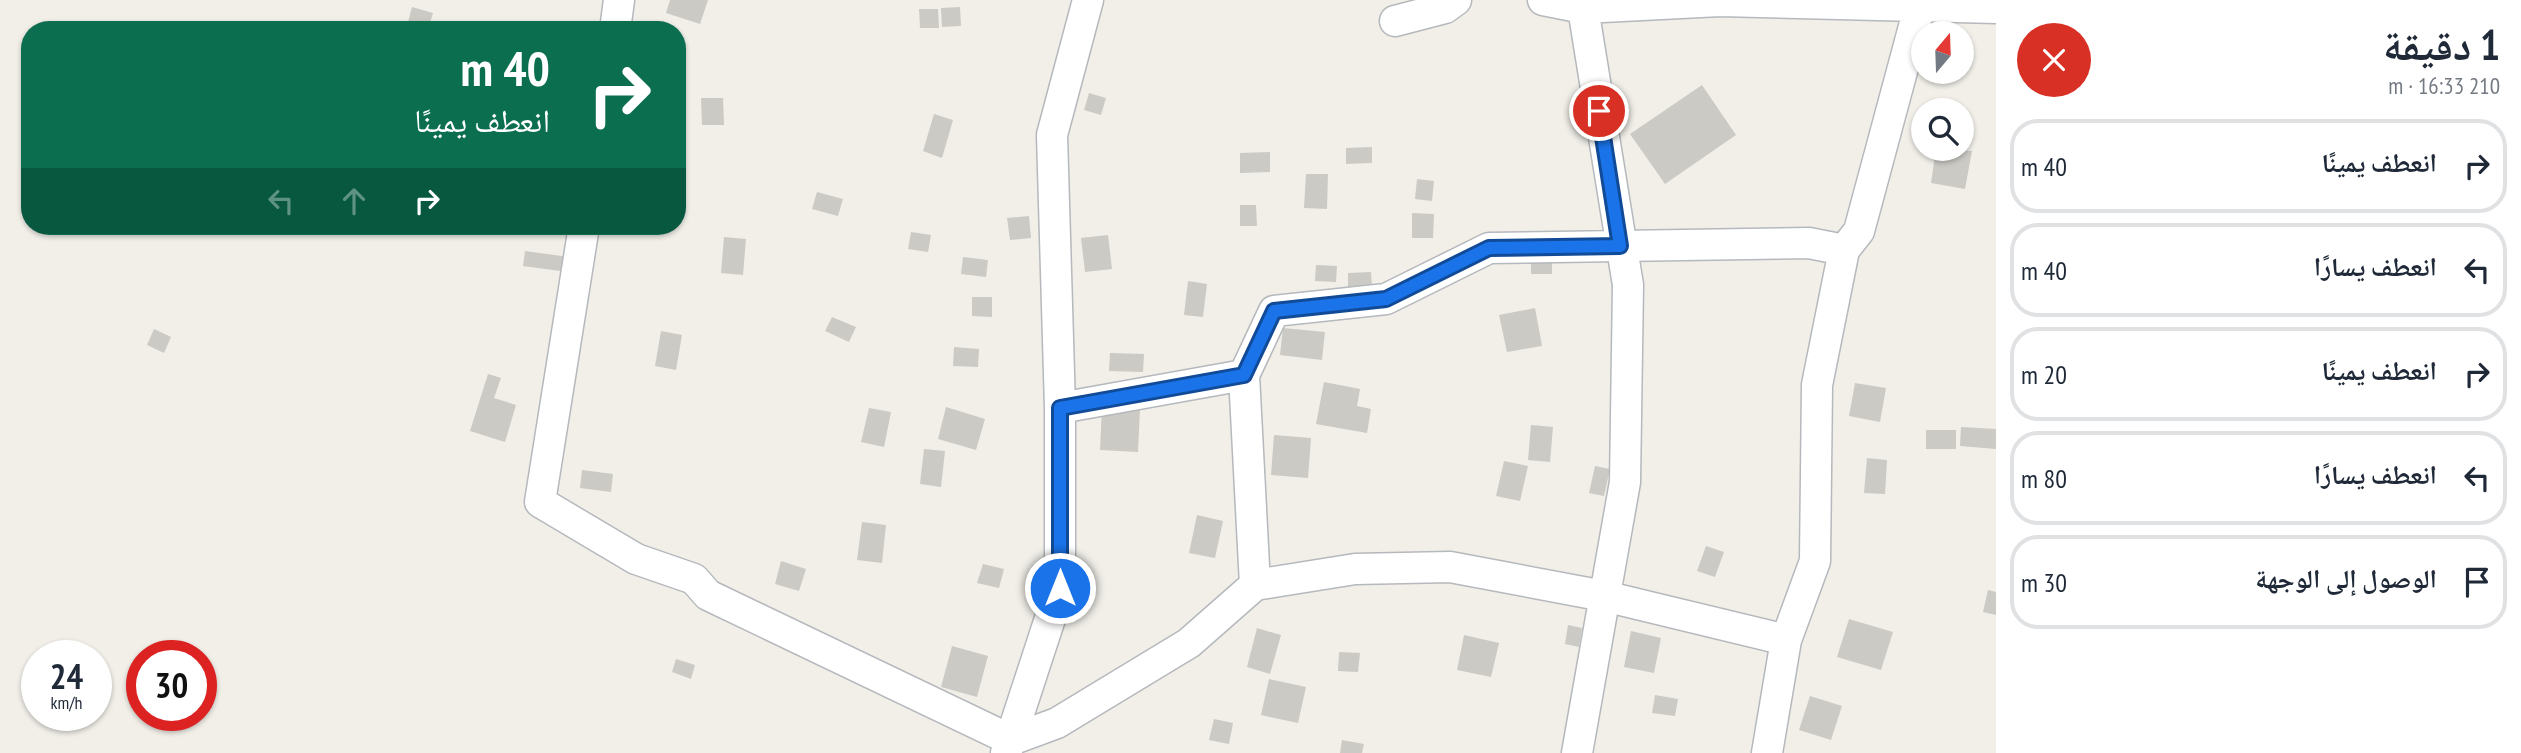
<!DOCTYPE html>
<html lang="ar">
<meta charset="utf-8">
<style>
:root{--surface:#fff;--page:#f6f6f7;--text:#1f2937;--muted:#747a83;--line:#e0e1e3}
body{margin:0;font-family:"PT Sans Narrow","Noto Naskh Arabic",sans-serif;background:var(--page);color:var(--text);direction:rtl;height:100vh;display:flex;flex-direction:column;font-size:26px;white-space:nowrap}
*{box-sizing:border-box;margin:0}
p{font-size:23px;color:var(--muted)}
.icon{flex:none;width:38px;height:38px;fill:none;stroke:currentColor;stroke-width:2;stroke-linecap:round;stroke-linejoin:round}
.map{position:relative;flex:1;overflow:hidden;direction:ltr}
.drawer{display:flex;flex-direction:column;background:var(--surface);width:525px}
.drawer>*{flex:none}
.top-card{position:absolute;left:21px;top:21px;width:665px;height:214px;border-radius:28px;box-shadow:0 2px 5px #0004;direction:rtl;background:#0b6e4f;color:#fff;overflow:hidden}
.needle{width:46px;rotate:19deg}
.buttons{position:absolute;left:1911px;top:21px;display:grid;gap:14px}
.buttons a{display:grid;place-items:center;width:63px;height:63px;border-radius:50%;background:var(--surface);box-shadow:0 2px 5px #0004;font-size:35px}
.speed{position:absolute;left:21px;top:640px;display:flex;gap:14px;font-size:35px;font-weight:700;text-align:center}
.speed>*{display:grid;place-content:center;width:91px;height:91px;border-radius:50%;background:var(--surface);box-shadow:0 2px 5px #0004;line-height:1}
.speed small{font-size:18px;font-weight:400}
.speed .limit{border:10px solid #d22;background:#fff;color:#111}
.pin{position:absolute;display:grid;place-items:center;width:60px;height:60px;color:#fff;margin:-30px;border:4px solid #fff;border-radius:50%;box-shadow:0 2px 7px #0007}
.me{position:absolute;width:77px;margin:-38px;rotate:0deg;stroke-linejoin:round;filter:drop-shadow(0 0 5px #0008)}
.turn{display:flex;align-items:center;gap:24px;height:147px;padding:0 21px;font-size:32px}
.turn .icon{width:91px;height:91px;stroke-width:2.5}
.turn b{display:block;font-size:49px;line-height:60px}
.lanes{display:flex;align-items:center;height:66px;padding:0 21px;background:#0003;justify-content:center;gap:35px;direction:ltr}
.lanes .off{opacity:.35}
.round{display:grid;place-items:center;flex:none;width:74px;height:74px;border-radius:37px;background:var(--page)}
.overview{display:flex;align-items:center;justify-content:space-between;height:119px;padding:0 21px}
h1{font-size:42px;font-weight:700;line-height:52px}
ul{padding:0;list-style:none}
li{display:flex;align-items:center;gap:21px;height:94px;margin:0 14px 10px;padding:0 7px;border:4px solid var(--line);border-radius:28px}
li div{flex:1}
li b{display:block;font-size:26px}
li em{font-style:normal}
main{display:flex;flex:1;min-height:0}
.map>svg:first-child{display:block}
.building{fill:#cccac5}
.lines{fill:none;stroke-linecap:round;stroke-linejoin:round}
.street-casing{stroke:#b5b8bc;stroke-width:33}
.street{stroke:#fff;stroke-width:30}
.route-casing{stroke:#114b97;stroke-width:18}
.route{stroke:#1a73e8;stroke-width:12}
</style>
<main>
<section class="drawer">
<div class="overview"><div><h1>1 دقيقة</h1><p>210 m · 16:33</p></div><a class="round" style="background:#d93025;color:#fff"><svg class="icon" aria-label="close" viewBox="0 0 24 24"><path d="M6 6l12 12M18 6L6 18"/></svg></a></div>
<ul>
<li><svg class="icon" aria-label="right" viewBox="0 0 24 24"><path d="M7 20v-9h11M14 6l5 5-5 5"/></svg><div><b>انعطف يمينًا</b></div><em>40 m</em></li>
<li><svg class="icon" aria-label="left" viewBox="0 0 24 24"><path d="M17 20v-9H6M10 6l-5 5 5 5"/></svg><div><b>انعطف يسارًا</b></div><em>40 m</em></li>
<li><svg class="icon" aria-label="right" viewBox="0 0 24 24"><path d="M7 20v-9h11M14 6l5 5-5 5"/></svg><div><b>انعطف يمينًا</b></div><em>20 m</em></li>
<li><svg class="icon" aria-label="left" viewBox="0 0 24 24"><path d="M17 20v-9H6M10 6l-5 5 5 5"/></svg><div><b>انعطف يسارًا</b></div><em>80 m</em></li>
<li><svg class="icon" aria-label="arrive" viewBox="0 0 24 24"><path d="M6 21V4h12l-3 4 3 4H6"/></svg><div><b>الوصول إلى الوجهة</b></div><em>30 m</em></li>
</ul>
</section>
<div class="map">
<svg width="1996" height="753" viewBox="0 0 1996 753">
<rect width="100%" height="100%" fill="#f1efe8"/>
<path class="building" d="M670 0H708L700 24 666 13Z
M412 7 433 13 428 30H406Z
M960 7 961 26 942 27 941 8Z
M919 9H938L939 28H920Z
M1702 85 1736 135 1665 184 1630 134Z
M1089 93 1106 98 1101 115 1084 110Z
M701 98H723L724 125H702Z
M934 114 953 120 942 158 923 151Z
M1372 147V163L1346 164V148Z
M1936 149 1972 151 1965 189 1931 183Z
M1270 152V172L1240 173V153Z
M1306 174H1328L1327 209 1304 208Z
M1417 179 1434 181 1432 201 1415 199Z
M817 192 843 199 838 216 812 209Z
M1240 205H1256L1257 226H1240Z
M1412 213 1434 214 1433 238H1412Z
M1029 216 1031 238 1010 240 1007 218Z
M911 232 931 235 928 252 908 249Z
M1108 235 1112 269 1085 272 1081 238Z
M724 237 746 239 743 275 721 273Z
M525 251 569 257 568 272 523 266Z
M1552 256V274H1531V257Z
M963 257 988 260 986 277 961 274Z
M1316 265 1337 266 1336 282 1315 281Z
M1371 272 1372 287 1348 289V273Z
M1188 281 1207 284 1203 317 1184 315Z
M972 297H992V317L972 316Z
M1535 308 1542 346 1507 352 1499 315Z
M832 317 856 327 849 342 825 331Z
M1283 328 1325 332 1322 360 1280 355Z
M154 329 171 337 164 353 147 345Z
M661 331 682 335 676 370 655 366Z
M954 347 979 349 978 367 953 366Z
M1110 353 1144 354 1143 372 1109 371Z
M488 374 501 378 494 398 516 405 505 442 470 431Z
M1324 382 1360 389 1357 406 1371 409 1367 433 1316 424Z
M1855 383 1886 388 1880 422 1849 416Z
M946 407 985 419 976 450 938 439Z
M1102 407 1140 409 1138 452 1100 450Z
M869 408 891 412 884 447 861 442Z
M1531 425 1553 427 1550 462 1528 460Z
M1961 427 1996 429V449L1960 446Z
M1926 430H1956V449H1926Z
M1274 435 1311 438 1308 478 1271 475Z
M924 449 945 451 941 487 920 484Z
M1867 458 1887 460 1885 494 1864 493Z
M1504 461 1528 466 1520 501 1496 496Z
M1595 466 1610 469 1604 496 1589 493Z
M582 470 613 474 611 492 580 488Z
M1197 515 1223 521 1215 558 1189 553Z
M862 522 886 525 882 563 857 560Z
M1706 546 1724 552 1715 577 1697 571Z
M781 561 806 569 799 591 775 584Z
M983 564 1004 569 999 588 977 583Z
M1988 590 1996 592V615L1983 612Z
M1849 619 1893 632 1881 670 1837 657Z
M1568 625 1582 628 1579 647 1565 644Z
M1257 628 1281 635 1270 674 1247 667Z
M1631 631 1661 638 1654 673 1624 667Z
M1464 635 1499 643 1491 677 1457 670Z
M952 646 988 656 977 697 941 687Z
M1339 652 1360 653 1358 672 1338 671Z
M676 659 695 665 691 679 672 672Z
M1269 679 1306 687 1298 723 1261 715Z
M1655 695 1678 699 1675 716 1652 713Z
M1810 696 1842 706 1831 740 1799 730Z
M1214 719 1233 723 1229 744 1209 740Z
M1342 740 1364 744 1362 753H1340Z"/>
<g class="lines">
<g class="street-casing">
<path id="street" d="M1543 0 1583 8 1720 1 1996 8
M1395 21 1445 8 1456 0
M615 30 619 0
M584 226 540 502 636 559 694 579 708 595 1011 740 1057 723 1189 643 1255 585 1355 569 1450 567 1604 596 1786 640
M1060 408 1244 375
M1255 585 1244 375 1274 311 1386 299 1489 248 1809 243 1844 250
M1006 753 1060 588V408L1052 135 1088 0
M1577 753 1625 482 1628 285 1583 8
M1767 753 1786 640 1815 561 1817 385 1844 250 1859 231 1919 8"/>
</g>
<use href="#street" class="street"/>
</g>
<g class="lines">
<g class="route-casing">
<path id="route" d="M1060 588V408L1244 375 1274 311 1386 299 1489 248 1620 246 1599 111"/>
</g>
<use href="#route" class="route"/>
</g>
</svg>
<div class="buttons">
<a><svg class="needle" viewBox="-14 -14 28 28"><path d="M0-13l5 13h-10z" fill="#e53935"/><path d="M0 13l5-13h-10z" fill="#747a83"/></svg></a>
<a><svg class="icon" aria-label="search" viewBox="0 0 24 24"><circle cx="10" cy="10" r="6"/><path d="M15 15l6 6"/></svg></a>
</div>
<div class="speed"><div>24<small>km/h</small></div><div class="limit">30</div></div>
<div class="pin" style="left:1599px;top:111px;background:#d93025"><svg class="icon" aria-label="arrive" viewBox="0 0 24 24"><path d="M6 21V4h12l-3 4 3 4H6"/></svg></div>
<svg class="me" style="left:1060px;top:588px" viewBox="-20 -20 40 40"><circle r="17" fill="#1a73e8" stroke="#fff" stroke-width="3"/><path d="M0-11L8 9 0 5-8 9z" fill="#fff"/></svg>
<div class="top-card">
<div class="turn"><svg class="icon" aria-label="right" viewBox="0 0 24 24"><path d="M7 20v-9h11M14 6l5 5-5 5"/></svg><div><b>40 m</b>انعطف يمينًا</div></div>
<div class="lanes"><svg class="icon off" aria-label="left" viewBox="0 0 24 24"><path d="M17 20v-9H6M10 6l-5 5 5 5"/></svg><svg class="icon off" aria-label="ahead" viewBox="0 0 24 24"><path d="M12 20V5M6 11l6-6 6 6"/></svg><svg class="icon" aria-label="right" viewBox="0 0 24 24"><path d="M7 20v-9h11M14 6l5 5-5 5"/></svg></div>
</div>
</div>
</main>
